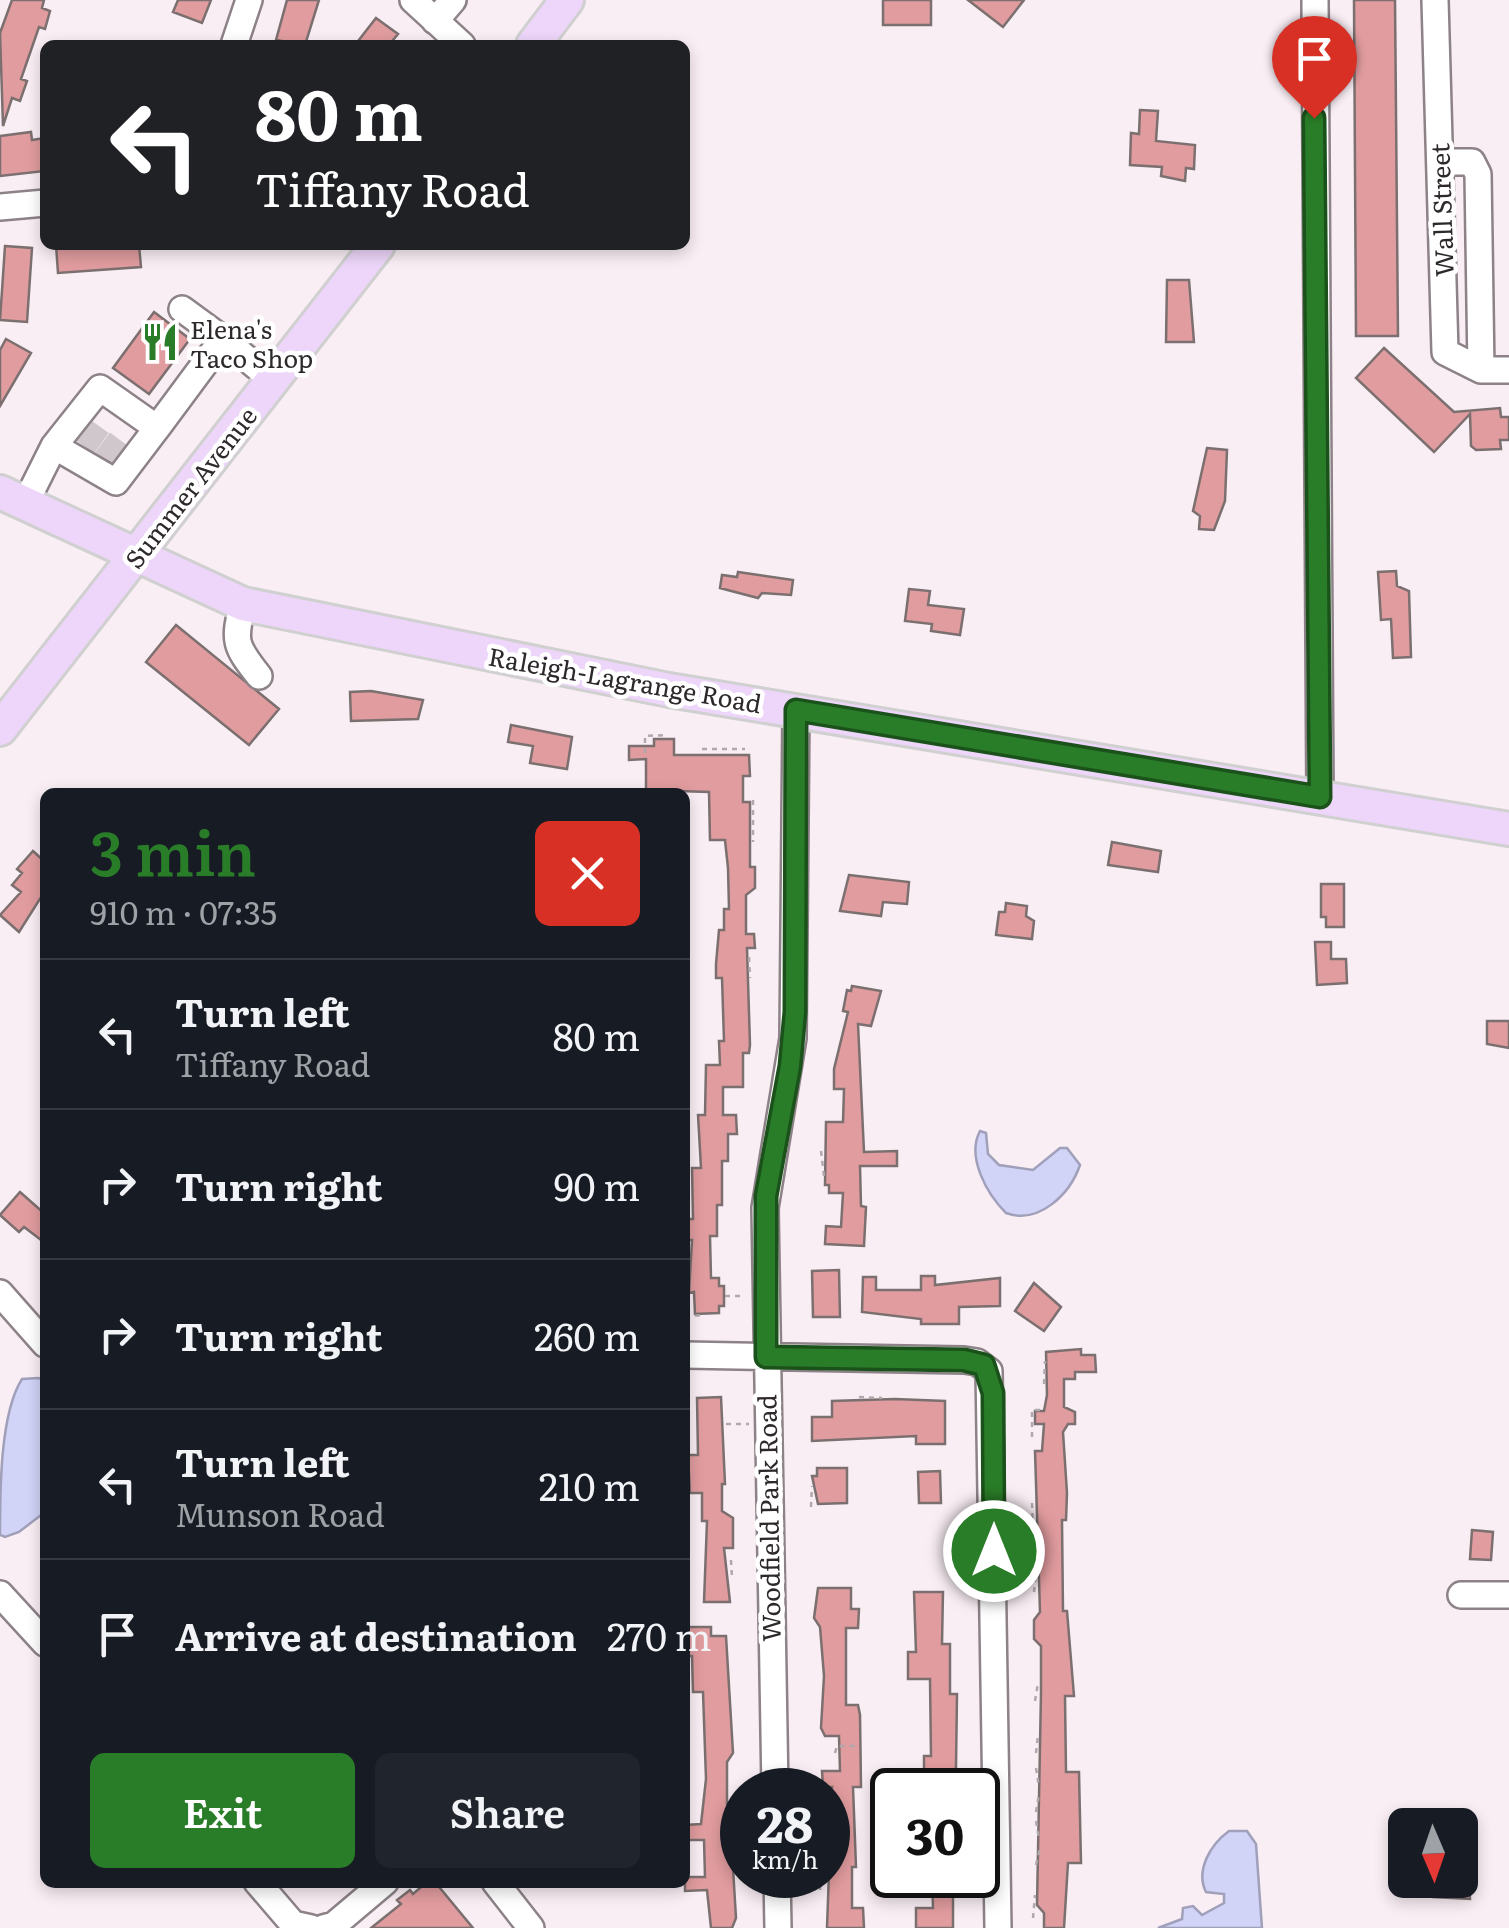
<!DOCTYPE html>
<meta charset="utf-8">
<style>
:root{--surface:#171b24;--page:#20242c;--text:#f1f3f6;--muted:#9ea1a6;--line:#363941;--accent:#2a7d28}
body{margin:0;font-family:Literata,serif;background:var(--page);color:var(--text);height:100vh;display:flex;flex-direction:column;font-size:38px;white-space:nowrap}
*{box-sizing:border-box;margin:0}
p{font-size:32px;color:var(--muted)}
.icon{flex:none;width:55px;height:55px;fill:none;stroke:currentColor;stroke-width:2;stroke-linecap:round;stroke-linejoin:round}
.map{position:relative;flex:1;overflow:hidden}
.drawer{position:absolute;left:40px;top:788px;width:650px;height:1100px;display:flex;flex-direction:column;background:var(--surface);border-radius:15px;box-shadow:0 5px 15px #0003}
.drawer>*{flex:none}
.banner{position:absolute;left:40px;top:40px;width:650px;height:210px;border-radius:15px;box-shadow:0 5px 15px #0003;background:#202124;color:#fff;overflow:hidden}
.needle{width:65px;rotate:178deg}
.fabs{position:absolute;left:1388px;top:1808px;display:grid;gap:20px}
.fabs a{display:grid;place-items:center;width:90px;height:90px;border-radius:15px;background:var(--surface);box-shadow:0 5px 15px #0003;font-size:50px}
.speed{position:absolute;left:720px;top:1768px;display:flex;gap:20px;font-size:50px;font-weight:700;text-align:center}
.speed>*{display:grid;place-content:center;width:130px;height:130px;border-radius:50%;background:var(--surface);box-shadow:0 5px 15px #0003;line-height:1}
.speed small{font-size:25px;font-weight:400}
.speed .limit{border:5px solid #111;border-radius:15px;background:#fff;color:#111}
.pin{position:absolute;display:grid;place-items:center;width:85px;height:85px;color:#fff;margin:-102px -42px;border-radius:50% 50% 50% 0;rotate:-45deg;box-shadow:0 0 10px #0007}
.pin .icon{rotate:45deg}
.me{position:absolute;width:110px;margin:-55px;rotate:0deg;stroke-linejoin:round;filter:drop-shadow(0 0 8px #0008)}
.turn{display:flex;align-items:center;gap:35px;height:210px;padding:0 50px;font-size:45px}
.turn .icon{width:130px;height:130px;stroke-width:2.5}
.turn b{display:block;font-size:70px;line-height:85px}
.round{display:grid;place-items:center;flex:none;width:105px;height:105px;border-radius:15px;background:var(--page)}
.summary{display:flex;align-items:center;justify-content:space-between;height:170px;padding:0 50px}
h1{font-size:60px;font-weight:600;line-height:75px;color:var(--accent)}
.button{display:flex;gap:20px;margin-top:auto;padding:20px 50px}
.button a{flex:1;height:115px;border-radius:15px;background:var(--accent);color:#fff;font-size:40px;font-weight:600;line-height:115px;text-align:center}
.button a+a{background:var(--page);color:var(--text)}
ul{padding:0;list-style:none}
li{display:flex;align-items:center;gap:30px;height:150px;padding:0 50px;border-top:2px solid var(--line)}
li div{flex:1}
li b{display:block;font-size:38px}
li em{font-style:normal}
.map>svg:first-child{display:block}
.water{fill:#d1d3f7;stroke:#a0a0ba;stroke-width:2.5}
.building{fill:#e19c9f;stroke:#7b6f6f;stroke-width:2.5}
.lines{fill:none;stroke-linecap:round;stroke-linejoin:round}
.minor-tunnel{stroke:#d0c7cc;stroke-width:25;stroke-dasharray:25 12;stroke-linecap:butt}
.minor-casing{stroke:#8c8287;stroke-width:30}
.major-casing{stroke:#d1d0d0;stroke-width:38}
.path{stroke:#b0a8ad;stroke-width:2.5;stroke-dasharray:5 5;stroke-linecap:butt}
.minor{stroke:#fff;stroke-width:25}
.major{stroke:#edd6f9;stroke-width:32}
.route-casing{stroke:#1b511a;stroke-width:25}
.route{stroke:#2a7d28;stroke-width:18}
.labels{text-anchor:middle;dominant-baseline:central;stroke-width:9;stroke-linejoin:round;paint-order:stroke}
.street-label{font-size:25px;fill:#2d292b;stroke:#fff}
.poi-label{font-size:25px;fill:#2d292b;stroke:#fff;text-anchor:start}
</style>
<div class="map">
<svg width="1509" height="1928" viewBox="0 0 1509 1928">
<rect width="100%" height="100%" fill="#f9eef4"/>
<path class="water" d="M980 1131 986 1133 988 1154 999 1165 1033 1170 1060 1148H1067L1080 1165C1070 1194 1039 1225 1006 1213 987 1194 966 1157 980 1131Z
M38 1378 45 1380V1512L19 1532 5 1537 0 1535C0 1491 0 1413 22 1379Z
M1229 1831H1247L1256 1844 1262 1928H1158L1182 1919 1183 1908 1193 1906 1202 1915 1224 1903V1894L1206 1892C1195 1870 1211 1844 1229 1831Z"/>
<path class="building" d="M12 0H44L42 8 50 11 45 29 39 27 21 79 27 81 20 101 12 98 3 126 0 33Z
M178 0H211L202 23 173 12Z
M287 0H319L305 45 276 40Z
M883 0H931V25H883Z
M968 0H1024L1003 27Z
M1354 0H1395L1398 336H1356Z
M376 18 398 34 389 45H355Z
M1140 110 1158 111 1156 141 1195 145 1194 169 1186 168 1185 181 1161 176 1162 167 1130 165 1131 133 1139 134Z
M31 132 32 140 45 138V171L0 176V136Z
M56 245H139L141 267 58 273Z
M5 246 32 248 27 322 0 320Z
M1167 280H1189L1194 342H1166Z
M154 312 190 339 149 394 113 368Z
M6 339 31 353 0 406V350Z
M1384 348 1454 412 1500 408 1501 417H1509V440H1500L1501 449 1476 450 1471 446 1470 414 1434 452 1356 378Z
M1207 448 1227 450 1225 501 1214 530 1199 529 1200 516 1193 511Z
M1396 571 1397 586 1409 591 1411 657 1393 658 1391 619 1381 620 1378 572Z
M738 572 793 580 791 595 762 593 758 598 720 588 722 575 737 577Z
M909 589 930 591 928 605 964 609 960 635 931 631 932 624 905 621Z
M176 625 279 709 249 745 146 662Z
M371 691 423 700 418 719 351 721 350 692Z
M511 725 572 737 567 769 530 763 533 746 508 742Z
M654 739H674V755H749L750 776H743V802H750V867H755V888L746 895V934H754L755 948H747L750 1045 749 1053H743V1087H723V1115H736L737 1134H728V1161H722V1205H717V1236H710L711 1278H719V1286H724V1306H719V1313L695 1314 694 1292 689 1293 692 1240H685V1219H693L692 1168H701L698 1115H705L706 1065H720L719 1041H724L722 978H716V964L719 930H724V909H729L728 868 725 840H710L709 792 646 790V759L629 760V746H654Z
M1112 842 1161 851 1158 872 1108 865Z
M33 851 45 862V891L19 932 0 915 21 892 12 885 22 873 17 869Z
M849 875 909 882 907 904 883 902 881 916 840 911Z
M1321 884H1344V927H1326V917H1321Z
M1006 903 1027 906 1026 916 1034 921 1032 939 996 935 999 912H1005Z
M1315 942H1331V959H1346L1347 983 1317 985Z
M852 986 881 991 871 1026 858 1024 864 1152 897 1151V1166H860L861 1206 866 1207 864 1246 825 1244 826 1226 841 1227 843 1193H829V1185H825L826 1122H843L844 1089H834V1069L848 1012 843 1011 847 990 851 991Z
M1487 1021H1509V1048L1487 1044Z
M20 1192 45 1214V1243L24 1227 19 1232 0 1215Z
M839 1270 840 1317H813L812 1271Z
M921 1276H935V1285L1000 1278V1306L959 1307V1324H921V1319L862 1312 863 1277H876V1290H921Z
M1034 1283 1061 1307 1044 1331 1015 1311Z
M1081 1349V1355H1095L1096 1372H1075V1379H1064V1407L1075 1412V1424H1068L1063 1432 1067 1493 1066 1520H1062L1063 1611H1067L1074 1696H1065L1066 1772H1079L1081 1863H1068L1064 1928H1044V1913L1037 1905 1041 1692V1646L1034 1639V1620L1040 1612 1035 1451H1042L1044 1424H1035V1411H1044L1047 1395 1046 1352Z
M721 1397 725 1484H722V1511L733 1518V1548H724L730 1602H704L707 1521H702V1493H690L688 1455H698L697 1398Z
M895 1399 945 1401V1444H916V1436L812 1441V1417H832V1401Z
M817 1468H847V1503L818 1504 812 1476H817Z
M940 1471 941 1503H919L918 1472Z
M1472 1530 1493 1532 1491 1560 1470 1559Z
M818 1588H851V1609H859L858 1628H846V1705H858L860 1715 861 1787H853L856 1867H852V1908H863L864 1928H827L832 1787H823L822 1771H840L839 1736H825L821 1728 824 1676 820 1627 814 1618Z
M914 1592H943L942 1644H950V1694H957L956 1768 948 1774 949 1790H924V1756H931L930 1679H908V1652H916Z
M685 1627H711V1636H726L733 1753 727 1762V1804H732L739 1861 733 1868 736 1918 732 1928H711L707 1890 685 1891V1877H705L704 1840H685V1825L701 1824 706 1779 703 1692H693L692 1656H685Z
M932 1875H953V1928H916V1908H933Z
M1435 1880H1469L1470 1899 1433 1897Z
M427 1882H435L473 1928H371L401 1904 397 1900 410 1890 413 1894Z"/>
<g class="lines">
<path class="minor-tunnel" d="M84 446 105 417
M105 460 126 432"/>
<g class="minor-casing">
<path id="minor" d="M413 0 462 45
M1315 0 1320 797
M1435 0 1445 352 1481 370H1509
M435 21 453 0
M234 45 249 0
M1440 162H1472L1478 174 1481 370
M0 207 45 203
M182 309 223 339
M54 446 116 482 157 428
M25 504 54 446 100 388 157 428 223 339 273 380
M243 604C233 641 235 646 259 676
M0 1293 45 1344
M685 1355 964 1360 977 1362 989 1371 998 1928
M0 1594 45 1643
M1461 1595H1509
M775 1790 765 1208 793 1038 796 710
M777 1875 778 1928
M257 1882 293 1924 311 1928
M495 1882 531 1928
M323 1928 334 1925 385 1882"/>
</g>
<g class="major-casing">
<path id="major" d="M533 45 567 0
M0 492 243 604 669 690 1509 829
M0 729 378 245"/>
</g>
<path class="path" d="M702 749H745
M645 753V736L666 735
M753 800V842
M749 957 750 978
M821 1151 824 1176
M725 1296H743
M685 1317 701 1315
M1044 1384 1045 1361
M859 1397 882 1398
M726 1424H749
M1032 1437V1410H1042
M1032 1503 1033 1530H1038
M811 1507 812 1486
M731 1560 732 1577
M1034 1592 1036 1574
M1035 1701 1038 1683
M835 1753 837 1746H858
M1036 1753 1038 1735
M1036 1768 1039 1787
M1036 1812 1039 1794
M1036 1821 1039 1839
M740 1851 741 1825
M1036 1865 1040 1848
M820 1875V1895
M1033 1918 1035 1895"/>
<use href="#minor" class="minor"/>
<use href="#major" class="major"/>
</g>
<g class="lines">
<g class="route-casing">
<path id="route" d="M994 1551 993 1393 984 1365 964 1360 766 1357V1196L790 1066 795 1012 796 710 1320 797 1314 118"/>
</g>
<use href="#route" class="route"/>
</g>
<defs>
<g id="restaurant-bare" transform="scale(3)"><path d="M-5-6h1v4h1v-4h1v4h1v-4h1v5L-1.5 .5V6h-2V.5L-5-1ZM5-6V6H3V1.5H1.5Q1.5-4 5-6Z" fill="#2a7d28" stroke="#fff" stroke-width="2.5" paint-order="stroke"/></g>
</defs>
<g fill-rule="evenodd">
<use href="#restaurant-bare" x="160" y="342"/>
</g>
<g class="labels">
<g class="street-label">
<text transform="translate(1441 210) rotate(-92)">Wall Street</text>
<text transform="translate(190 487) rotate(-52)">Summer Avenue</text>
<text transform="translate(625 679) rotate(10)">Raleigh-Lagrange Road</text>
<text transform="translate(768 1518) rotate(-91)">Woodfield Park Road</text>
</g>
<g class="poi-label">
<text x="190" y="328">Elena's<tspan x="190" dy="29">Taco Shop</tspan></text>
</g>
</g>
</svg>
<div class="fabs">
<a><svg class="needle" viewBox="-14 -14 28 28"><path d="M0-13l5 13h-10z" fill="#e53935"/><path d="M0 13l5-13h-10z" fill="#9ea1a6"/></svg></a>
</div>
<div class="speed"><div>28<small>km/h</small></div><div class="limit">30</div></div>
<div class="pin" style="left:1314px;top:118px;background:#d93025"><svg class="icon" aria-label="arrive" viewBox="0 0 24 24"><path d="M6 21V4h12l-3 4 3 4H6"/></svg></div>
<svg class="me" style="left:994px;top:1551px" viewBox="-20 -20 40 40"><circle r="17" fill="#2a7d28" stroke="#fff" stroke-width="3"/><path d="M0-11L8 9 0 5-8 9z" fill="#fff"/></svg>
<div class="banner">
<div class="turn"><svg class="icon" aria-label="left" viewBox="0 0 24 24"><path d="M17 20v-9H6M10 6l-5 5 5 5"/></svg><div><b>80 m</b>Tiffany Road</div></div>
</div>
<section class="drawer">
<div class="summary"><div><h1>3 min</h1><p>910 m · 07:35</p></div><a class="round" style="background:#d93025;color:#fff"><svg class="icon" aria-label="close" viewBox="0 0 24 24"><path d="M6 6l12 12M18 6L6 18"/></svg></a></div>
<ul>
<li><svg class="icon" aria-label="left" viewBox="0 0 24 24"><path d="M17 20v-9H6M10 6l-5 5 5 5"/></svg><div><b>Turn left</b><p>Tiffany Road</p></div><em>80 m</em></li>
<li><svg class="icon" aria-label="right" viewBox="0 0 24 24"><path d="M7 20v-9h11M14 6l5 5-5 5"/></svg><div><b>Turn right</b></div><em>90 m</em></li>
<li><svg class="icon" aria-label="right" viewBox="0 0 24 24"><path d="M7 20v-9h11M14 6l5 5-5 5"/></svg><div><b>Turn right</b></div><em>260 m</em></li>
<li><svg class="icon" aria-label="left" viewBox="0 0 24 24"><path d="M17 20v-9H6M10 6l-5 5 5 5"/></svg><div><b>Turn left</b><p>Munson Road</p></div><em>210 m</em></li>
<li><svg class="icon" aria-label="arrive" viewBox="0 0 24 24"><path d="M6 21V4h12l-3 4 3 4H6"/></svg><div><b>Arrive at destination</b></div><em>270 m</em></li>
</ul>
<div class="button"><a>Exit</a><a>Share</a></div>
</section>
</div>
